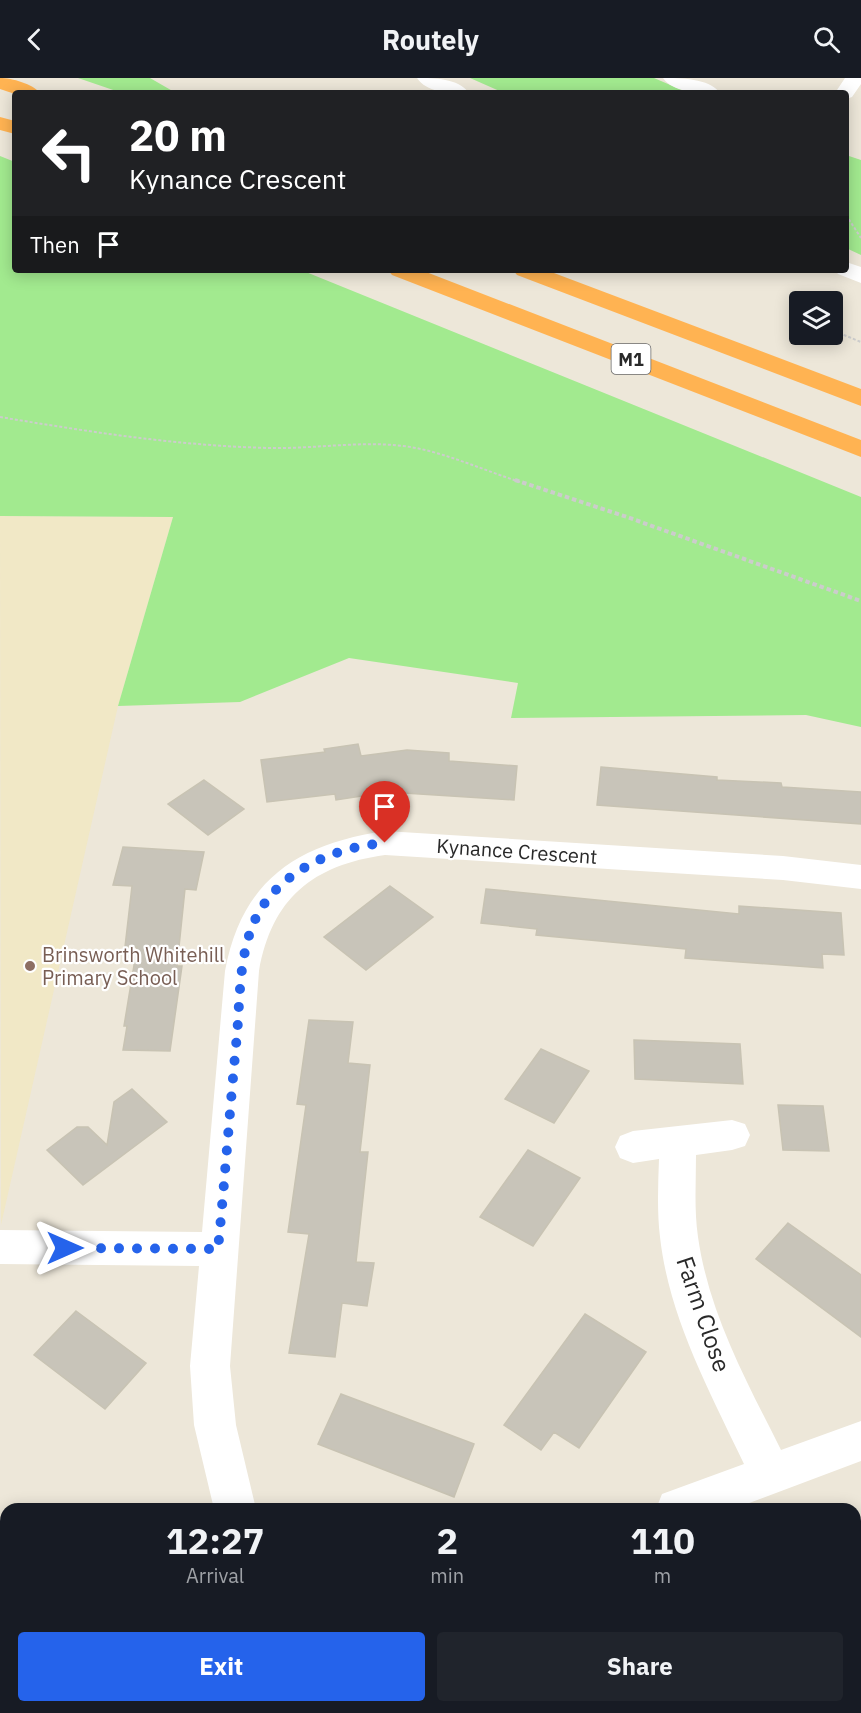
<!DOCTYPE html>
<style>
:root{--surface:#171b24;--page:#20242c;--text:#f1f3f6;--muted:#9ea1a6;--accent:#2563eb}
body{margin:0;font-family:"IBM Plex Sans",sans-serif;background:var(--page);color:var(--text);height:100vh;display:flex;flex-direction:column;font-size:22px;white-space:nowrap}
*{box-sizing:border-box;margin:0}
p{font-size:20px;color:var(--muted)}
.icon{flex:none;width:33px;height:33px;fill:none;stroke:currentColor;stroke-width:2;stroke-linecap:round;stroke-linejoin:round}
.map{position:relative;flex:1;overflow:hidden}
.sheet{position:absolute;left:0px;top:1425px;width:861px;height:210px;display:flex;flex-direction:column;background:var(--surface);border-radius:18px 18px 0 0;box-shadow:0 3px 15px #0003}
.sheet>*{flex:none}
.guide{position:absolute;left:12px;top:12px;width:837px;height:183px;border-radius:6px;box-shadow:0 3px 15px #0003;background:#202124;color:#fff;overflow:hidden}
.tools{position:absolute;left:789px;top:213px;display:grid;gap:12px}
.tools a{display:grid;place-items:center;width:54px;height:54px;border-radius:6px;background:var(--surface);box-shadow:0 3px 15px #0003;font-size:30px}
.pin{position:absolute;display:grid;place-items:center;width:51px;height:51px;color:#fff;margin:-62px -26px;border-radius:50% 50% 50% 0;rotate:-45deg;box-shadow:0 0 6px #0007}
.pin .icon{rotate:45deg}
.me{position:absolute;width:66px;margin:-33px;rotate:90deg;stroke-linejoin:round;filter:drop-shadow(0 0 4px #0008)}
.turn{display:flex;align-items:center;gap:21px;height:126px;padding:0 18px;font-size:27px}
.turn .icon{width:78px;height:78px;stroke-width:2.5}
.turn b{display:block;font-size:42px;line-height:51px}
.then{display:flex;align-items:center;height:57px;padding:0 18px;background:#0003;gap:12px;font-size:22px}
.eta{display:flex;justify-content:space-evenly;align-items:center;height:102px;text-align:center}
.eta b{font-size:36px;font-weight:800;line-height:42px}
.button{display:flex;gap:12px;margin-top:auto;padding:12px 18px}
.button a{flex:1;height:69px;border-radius:6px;background:var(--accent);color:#fff;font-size:24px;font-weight:800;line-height:69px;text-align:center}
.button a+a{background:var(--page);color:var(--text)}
header{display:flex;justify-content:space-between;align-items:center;height:78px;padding:0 18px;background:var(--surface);font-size:27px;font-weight:800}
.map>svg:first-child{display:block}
.education{fill:#f1e8c6}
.green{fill:#a2ea8f}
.building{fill:#c8c4b9;stroke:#c8c3b3;stroke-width:1.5}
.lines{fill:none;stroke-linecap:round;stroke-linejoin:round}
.path-far1{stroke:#ccc;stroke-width:2;stroke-dasharray:3 2;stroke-linecap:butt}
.path{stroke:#ccc;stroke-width:4;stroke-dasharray:4.5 3;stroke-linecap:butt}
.street{fill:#fff;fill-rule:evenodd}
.secondary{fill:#fff;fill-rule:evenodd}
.highway{fill:#ffb352;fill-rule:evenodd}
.route{stroke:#2563eb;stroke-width:10;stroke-dasharray:0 18}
.education-dot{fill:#8d6e63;stroke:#fff;stroke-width:2}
.labels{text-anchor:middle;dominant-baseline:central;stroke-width:4.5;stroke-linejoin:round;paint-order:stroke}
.shield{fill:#fff;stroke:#696969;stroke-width:1.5}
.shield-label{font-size:18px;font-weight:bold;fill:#292929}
.street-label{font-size:20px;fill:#292929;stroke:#fff}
.education-label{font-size:20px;fill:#785e54;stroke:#fff;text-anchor:start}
.near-street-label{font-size:24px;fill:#292929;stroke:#fff}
</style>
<header><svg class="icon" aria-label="back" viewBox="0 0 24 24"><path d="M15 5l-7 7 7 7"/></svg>Routely<svg class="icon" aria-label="search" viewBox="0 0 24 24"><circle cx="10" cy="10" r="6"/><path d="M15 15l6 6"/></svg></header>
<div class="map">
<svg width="861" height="1635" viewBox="0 0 861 1635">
<rect width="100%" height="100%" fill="#ede7d9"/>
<path class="education" d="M0 438 173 439 118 628 1 1147Z"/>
<path class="green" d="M78 0H150L176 15H122Z
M470 0H654L689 15H504Z
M846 77 861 82V177L846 170Z
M0 78 15 84V192H301L861 419V649L806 637 511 640 518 605 349 580 240 624 118 628 173 439 0 438Z"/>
<path class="building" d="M358 666 361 678 407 672 449 675V683L517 688 514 722 388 714 336 722 335 716 267 724 261 682 325 674 324 671Z
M601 689 717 699V702L781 705 782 709 861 714V746L597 727Z
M204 702 244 731 208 757 168 726Z
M123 769 204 774 196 812 185 811 177 888H182L170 973 123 972 127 948H124L137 869H125L132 808 113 807Z
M390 808 433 839 366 892 324 859Z
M486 811 739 836V828L841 835 844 877 822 876 823 890 685 880 686 871 536 857 537 851 481 845Z
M309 942 353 944 348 985 370 987 360 1074H368L356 1184 374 1185 367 1228 342 1225 335 1279 289 1275 309 1156 288 1154 306 1027 297 1026Z
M634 962 740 966 743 1006 635 1001Z
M541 971 589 993 554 1045 505 1021Z
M132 1011 167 1044 83 1107 47 1072 77 1049H88L107 1067 114 1024Z
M778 1027 823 1028 829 1073 783 1072Z
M528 1072 580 1100 533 1168 480 1139Z
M788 1145 861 1197V1259L756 1181Z
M76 1233 146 1285 105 1331 34 1277Z
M585 1236 646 1274 579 1370 554 1354 541 1372 504 1347Z
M341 1316 474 1366 454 1419 318 1366Z"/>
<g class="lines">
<path class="path-far1" d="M846 137 861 160
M839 255 861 264
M0 339C90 354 180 368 271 370 318 371 369 361 416 370 451 377 486 393 520 404"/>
<path class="path" d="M515 402 627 439 861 523"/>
<path class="street" d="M663 0C680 0 709 0 720 15 703 15 674 16 663 0Z
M845 0H861V6L852 19 846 21V15H835Z
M385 753 783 778 861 787V811L783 802 385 777C313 787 272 820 259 893L230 1288 236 1347 256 1431H214L194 1347 190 1288 199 1188 0 1186V1152L202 1154 225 893C242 802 297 766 385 753Z
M732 1042 745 1046 750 1057 745 1068 732 1072 696 1077C696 1104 694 1132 698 1159 709 1236 747 1304 781 1372L861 1343V1383L733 1431H656L662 1416 744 1386C710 1314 669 1240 660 1159 657 1134 658 1107 659 1081L633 1085 620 1080 615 1069 620 1058 633 1053Z
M96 1629H160L157 1635H93Z"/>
<path class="secondary" d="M417 0C434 0 458 0 469 15 452 15 428 16 417 0Z
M846 184 861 189V205L838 196 835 192H846Z"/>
<path class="highway" d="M0 0C12 0 33 6 40 15L15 16 0 11Z
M0 39 15 43V56L0 52Z
M388 192H421L861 362V379L392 197Z
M513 192H546L861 311V328L517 197Z"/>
</g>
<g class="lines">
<path class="route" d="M65 1170 218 1171C225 1100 230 1028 237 957 240 920 239 879 254 844 276 794 334 769 385 765"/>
</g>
<circle class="education-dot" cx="30" cy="888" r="6"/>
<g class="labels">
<rect class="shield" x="611.5" y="266" width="39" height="30" rx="4.5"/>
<g class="shield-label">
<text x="631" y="281">M1</text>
</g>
<g class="street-label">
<text transform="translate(517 773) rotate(4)">Kynance Crescent</text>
</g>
<g class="education-label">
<text x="42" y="876">Brinsworth Whitehill<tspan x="42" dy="23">Primary School</tspan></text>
</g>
<g class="near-street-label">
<text transform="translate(704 1236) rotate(71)">Farm Close</text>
</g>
</g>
</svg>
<div class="tools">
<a><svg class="icon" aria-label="layers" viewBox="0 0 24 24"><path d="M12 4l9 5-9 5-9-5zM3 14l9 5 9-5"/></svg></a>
</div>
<div class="pin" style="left:385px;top:765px;background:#d93025"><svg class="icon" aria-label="arrive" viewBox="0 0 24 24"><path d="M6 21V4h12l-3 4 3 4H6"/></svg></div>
<svg class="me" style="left:65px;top:1170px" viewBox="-20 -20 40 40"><path d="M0-17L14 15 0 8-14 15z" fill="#2563eb" stroke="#fff" stroke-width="4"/></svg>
<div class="guide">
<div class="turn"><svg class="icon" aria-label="left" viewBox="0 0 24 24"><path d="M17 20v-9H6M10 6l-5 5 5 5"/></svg><div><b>20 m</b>Kynance Crescent</div></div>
<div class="then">Then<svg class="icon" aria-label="arrive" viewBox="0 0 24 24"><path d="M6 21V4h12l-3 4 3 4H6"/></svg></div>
</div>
<section class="sheet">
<div class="eta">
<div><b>12:27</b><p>Arrival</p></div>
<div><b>2</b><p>min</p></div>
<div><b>110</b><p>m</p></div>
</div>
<div class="button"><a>Exit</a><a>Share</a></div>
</section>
</div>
